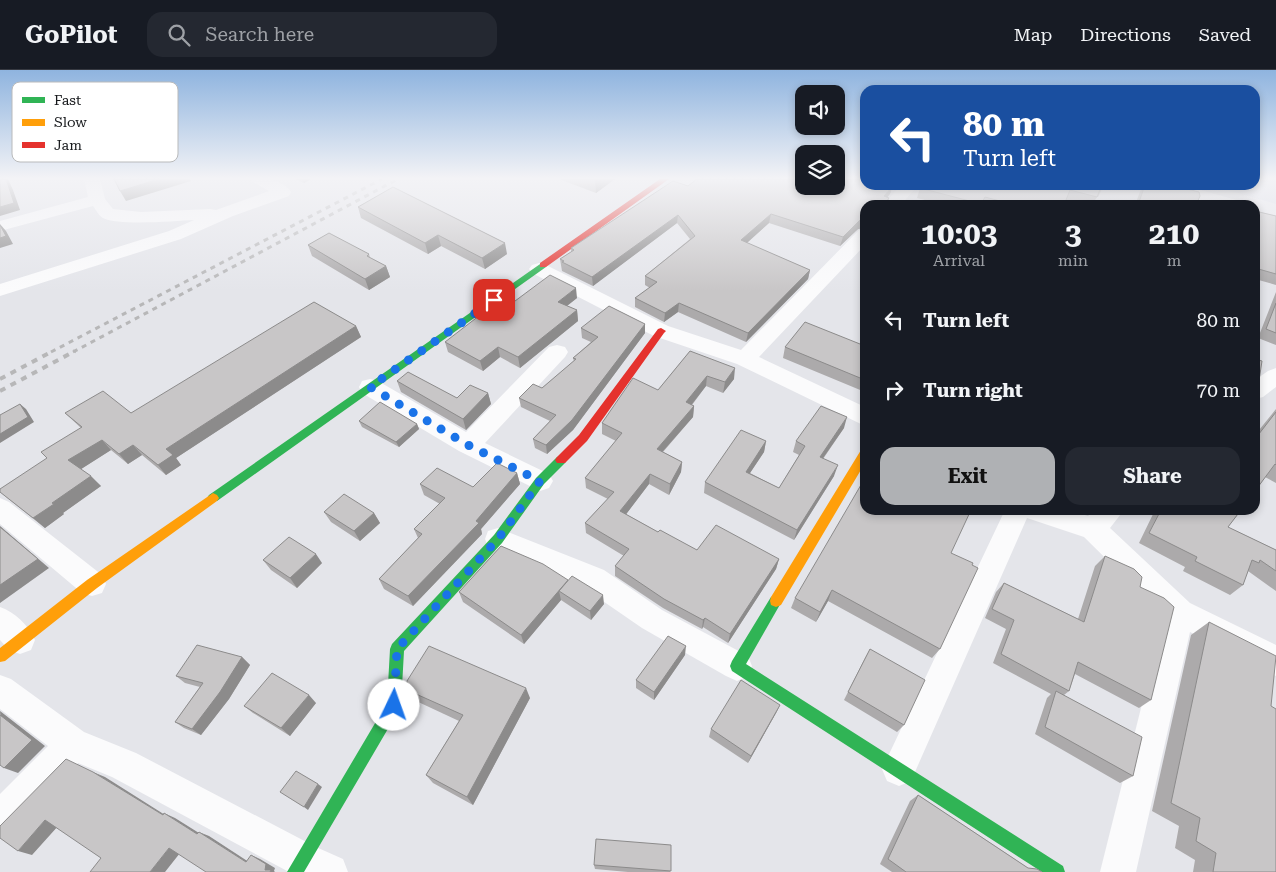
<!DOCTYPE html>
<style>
:root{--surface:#171b24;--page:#242831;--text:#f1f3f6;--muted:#9ea1a6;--line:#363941;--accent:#afb1b4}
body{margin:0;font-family:"Roboto Serif",serif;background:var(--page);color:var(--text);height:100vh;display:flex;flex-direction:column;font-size:19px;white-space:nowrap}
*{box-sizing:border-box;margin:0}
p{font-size:16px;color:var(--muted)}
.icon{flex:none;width:28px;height:28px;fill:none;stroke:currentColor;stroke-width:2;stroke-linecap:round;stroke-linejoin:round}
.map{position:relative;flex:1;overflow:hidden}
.details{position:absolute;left:860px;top:130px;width:400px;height:315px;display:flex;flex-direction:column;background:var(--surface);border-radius:15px;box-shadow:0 2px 8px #0003}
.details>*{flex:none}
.top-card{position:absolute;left:860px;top:15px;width:400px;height:105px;border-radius:15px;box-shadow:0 2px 8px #0003;background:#1a4fa0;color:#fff;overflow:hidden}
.buttons{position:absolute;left:795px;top:15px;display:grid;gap:10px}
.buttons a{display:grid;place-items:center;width:50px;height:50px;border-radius:10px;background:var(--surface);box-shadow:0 2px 8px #0003;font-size:25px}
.pin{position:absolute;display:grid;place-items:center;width:42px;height:42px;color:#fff;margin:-21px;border-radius:10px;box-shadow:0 2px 8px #0006}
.me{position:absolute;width:55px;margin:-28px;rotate:3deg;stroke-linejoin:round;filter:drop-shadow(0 0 4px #0008)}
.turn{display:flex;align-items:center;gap:18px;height:105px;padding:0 20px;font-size:22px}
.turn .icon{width:65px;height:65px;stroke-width:2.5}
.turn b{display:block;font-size:35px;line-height:42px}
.eta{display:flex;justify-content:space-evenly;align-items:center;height:85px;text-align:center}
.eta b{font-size:30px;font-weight:700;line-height:35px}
.primary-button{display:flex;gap:10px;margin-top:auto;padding:10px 20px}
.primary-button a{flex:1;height:58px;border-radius:15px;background:var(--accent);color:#111;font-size:20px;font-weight:700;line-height:58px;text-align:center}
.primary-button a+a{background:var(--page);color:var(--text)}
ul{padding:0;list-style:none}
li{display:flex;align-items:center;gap:15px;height:70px;padding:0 20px}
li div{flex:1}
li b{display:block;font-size:19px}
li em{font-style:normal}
header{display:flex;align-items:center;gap:30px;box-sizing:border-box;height:70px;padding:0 25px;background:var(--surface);border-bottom:1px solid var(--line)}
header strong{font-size:24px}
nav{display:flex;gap:28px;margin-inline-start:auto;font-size:18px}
.search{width:350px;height:45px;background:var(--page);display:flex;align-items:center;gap:12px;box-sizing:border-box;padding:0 18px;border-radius:15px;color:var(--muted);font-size:19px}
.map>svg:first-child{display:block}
.built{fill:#d5d9e4}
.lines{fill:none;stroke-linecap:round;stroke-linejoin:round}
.street{fill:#fbfbfc;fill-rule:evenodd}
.fast{fill:#30b455;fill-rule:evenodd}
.slow{fill:#ff9f0a;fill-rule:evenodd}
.jam{fill:#e5322d;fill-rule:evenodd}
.rail-far1{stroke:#b7b7b8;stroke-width:3;stroke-dasharray:5 5;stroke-linecap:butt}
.rail{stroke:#b7b7b8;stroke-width:4;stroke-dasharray:6 6;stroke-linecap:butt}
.wall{fill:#acaaab}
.shaded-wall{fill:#8c8b8b}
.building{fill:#c8c6c7;stroke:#8c8b8b}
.route{stroke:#1a73e8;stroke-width:9;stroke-dasharray:0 16.2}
.key{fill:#fff;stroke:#b9babb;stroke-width:1}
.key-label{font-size:14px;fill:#17191c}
</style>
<header>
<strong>GoPilot</strong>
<div class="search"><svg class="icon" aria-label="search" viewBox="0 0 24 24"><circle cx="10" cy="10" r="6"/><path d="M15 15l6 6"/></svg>Search here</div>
<nav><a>Map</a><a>Directions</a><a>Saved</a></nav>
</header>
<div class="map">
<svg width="1276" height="802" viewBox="0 0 1276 802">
<rect width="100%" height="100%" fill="#e4e5ea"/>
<path class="built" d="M1255 109H1276V134L1209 115H1255Z"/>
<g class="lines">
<path class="street" d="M84 109H100L105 129 113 139 141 142 210 139 216 140 269 121 253 112 251 109C265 109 282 109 291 122L289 126 233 146 181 169 0 226V214L169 161 194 150C175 151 119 156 103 148 99 146 96 140 93 136L0 161V151L88 127Z
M901 115H918L901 135H883Z
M1157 115H1183L1240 131 1243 135H1215L1159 119Z
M865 159V175L759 287 865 337V356L737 294 654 266 532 203 529 199 532 195 539 193 546 195 668 256 741 280 859 160Z
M557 275 565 277 568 282 565 287 485 373 549 404 553 411 549 418 540 421 459 381 362 323 359 317 362 311 370 309 378 311 466 362 549 277Z
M1276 298V317L1263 327 1255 329V310L1268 301Z
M0 428 9 432 102 505 106 514 102 523 92 526 82 523 0 454Z
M1005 440H1068L1088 446 1094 440H1124L1110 458 1190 533 1276 575V606L1190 562 1136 802H1100L1164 546 1084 467 1027 448 911 711 899 716 887 711 882 699Z
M498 458 604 500 662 540 748 586 752 596 748 606 737 611 726 606 642 558 584 518 488 477 485 469 488 461Z
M0 537C15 542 28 555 35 570L31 580 20 584 9 580 0 570Z
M0 605 11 609 84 662 136 683 316 777 343 789 348 802H289L112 707 78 693 12 761 0 767V724L48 676 0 639Z"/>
<path class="fast" d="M543 192 547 195 546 197 217 431H209L207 428 209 425Z
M561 386 567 390 565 393 544 414 502 473 404 581 401 635 399 640 304 802H287L387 633 390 579 392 574 494 465 536 408 557 387Z
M776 525 781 527 782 531 746 594 1063 796 1065 802H1042L732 601 730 596 732 591 771 527Z"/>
<path class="slow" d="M865 379V393L781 535 776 537 771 535 770 531 771 527 861 380Z
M213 423 217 425 219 428 217 431 97 518 5 591 0 592V578L87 510Z"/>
<path class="jam" d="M660 109H669L546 197H540V193Z
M661 258 666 261 664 263 587 371 565 393H557L555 390 557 387 579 365 658 259Z"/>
<path class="rail-far1" d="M51 282 382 109
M73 282 398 109"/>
<path class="rail" d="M0 309 53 281
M0 321 75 281"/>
</g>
<path class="wall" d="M295 109H311L304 113Z
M559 109H615L596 123Z
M1104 115 1098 127H1097L1092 135H1084L1066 130 1064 135H944L917 128 920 118Z
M1144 115H1171L1196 135H1135L1141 119Z
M688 116 890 124 865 135V158L858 159 840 176 769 153 747 173 810 200 808 209 746 272 678 242 664 252 635 237V228L650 218 645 215V206L690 169 677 153 593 216 562 201 560 189 571 182V178Z
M358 137 507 184 485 199 441 176 428 184 361 148Z
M1255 141 1276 146V215L1255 209Z
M865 171V194L861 193 864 184 860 183 863 174Z
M308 175 369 184 370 188 386 196 390 207 369 220 312 186Z
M1276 222V275L1258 268Z
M577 228 567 236 577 240 578 251 520 298 500 287 483 301 448 282 445 272 511 234Z
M356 256 361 267 176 388 181 395 166 405 142 385 128 394 111 380 81 399 101 416 63 443 64 444 45 458 0 422 47 389 81 358 65 343H131Z
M581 258 645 263 573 360 547 384 535 378 533 369 550 351 521 337 519 328 542 318 574 291 573 288 591 272 582 268Z
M865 276V322L783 288 785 277Z
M690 281 734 309 723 323 706 316 692 335 694 336 693 347 663 382 682 392 681 402 669 425 649 414 626 444 658 462 697 480 779 489 776 499 728 573 703 557 702 559 663 538 615 506V496L624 486 586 463 585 453 608 429 586 418 585 408 616 371 602 364V353L658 320Z
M397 311 457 328 488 323 491 334 466 360 401 322Z
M1276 339V413L1265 407 1255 421V365Z
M359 351 417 354 419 359 399 377 362 357Z
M844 358 823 389 834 406 794 470 704 423 705 412 766 371 764 382 750 403 779 418 799 385 793 382 796 371Z
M517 403 520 414 481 459 482 464 413 536 384 519 379 509 418 468 414 459 440 434 424 425 420 414 473 417Z
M1155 440H1241L1228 457 1276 480V521L1248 501 1243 515 1230 525 1183 501 1185 497 1139 473Z
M324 442 374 443 380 453 360 471 331 452Z
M501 476 604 534 591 550 561 530 524 574 463 532 459 522Z
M951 483 940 579 932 588 828 531 816 552 791 538 795 528Z
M1105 486 1140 517 1151 630 1139 638 1075 604 1069 621 1064 625 1133 706 1120 713 1035 664 1047 628 1051 624 993 593 1006 559 985 548 996 522 1004 513 1078 549 1095 496Z
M263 490 322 493 297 518 271 500Z
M1209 552 1271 636 1276 802H1193L1195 790 1175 778 1179 756 1152 741 1191 565Z
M870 579 904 655 897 662 844 630 865 588Z
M685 585 654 630 636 618V610Z
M242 587 250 595 229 629 201 665 184 658 175 652 200 617 185 613 176 606Z
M407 620 530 628 473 735 433 713 426 705 459 651 414 630Z
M316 633 290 666 253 643 244 636Z
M780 635 776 643 748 693 709 667 711 659Z
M918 725 1028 798 1042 802H892L880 794 910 731Z
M671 775 670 802H628L595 799 594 795Z"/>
<path class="shaded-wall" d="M6 109H8L13 120 20 140 0 146V137Z
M159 109H190L191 111 126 131 120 121Z
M303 109H311L304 113Z
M595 109H615L596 123Z
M893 116 890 124 881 135 884 126Z
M889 128 887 135H884Z
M771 144 769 153 740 179 741 170Z
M678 145 677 153 593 216 592 207Z
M865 149V158L858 159 840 176 843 167 860 150Z
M0 154 6 161 13 174 0 178Z
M438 165 441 176 428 184 425 173Z
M505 173 507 184 485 199 482 188Z
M386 196 390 207 369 220 365 209Z
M810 200 808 209 746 272 748 263Z
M576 218 577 228 559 242 558 232Z
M679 233 678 242 664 252 665 243Z
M577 240 578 251 520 298 518 287Z
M645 254V263L573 360 547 384 546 375Z
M356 256 361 267 176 388 181 395 166 405 158 395 166 379Z
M498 277 500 287 483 301 480 291Z
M735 298 734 309 723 323 725 312Z
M707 306 706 316 685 343 686 332Z
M488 323 491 334 466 360 463 349Z
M20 334 26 339 34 352 0 373V364Z
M694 336 693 347 656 389 657 379Z
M847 347 844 358 816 398 820 387Z
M417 354 419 359 399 377 396 372Z
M102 370 111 380 78 401 68 390Z
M766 371 764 382 744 412 746 402Z
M133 375 142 385 128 394 119 384Z
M682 392 681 402 669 425 670 414Z
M838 395 834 406 794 470 797 460Z
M517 403 520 414 481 459 482 464 413 536 408 526Z
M650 404 649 414 621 451 620 441Z
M91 406 101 416 63 443 52 433Z
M54 434 64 444 45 458 33 448Z
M374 443 380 453 360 471 354 461Z
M0 456 49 498 0 533Z
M316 484 322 493 297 518 290 508Z
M779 489 776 499 728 573 730 564Z
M568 510 559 521 561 530 524 574 521 565Z
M832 520 828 531 816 552 820 542Z
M603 525 604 534 591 550 590 541Z
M705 548 703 557 702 559 703 550Z
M686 576 685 585 654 630V622Z
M242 587 250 595 229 629 201 665 192 659Z
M526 618 530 628 473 735 467 727Z
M309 625 316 633 290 666 281 658Z
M780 635 776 643 748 693 751 686Z
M0 641 45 676 18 703 4 698Z
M93 702 105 707 173 750 163 745Z
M318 714 322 717 308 740 304 737Z
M164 743 175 748 207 768 197 764Z
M45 750 59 755 32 785 18 781Z
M199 762 209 766 255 796 246 792Z
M169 778 180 783 165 802H150Z
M251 785 260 789 275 798 274 801 275 802H270L265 800Z"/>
<path class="building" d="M0 109H6L14 133 0 137Z
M114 109H159L120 121Z
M697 109H804V116H836V109H865V115H890L893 116 884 126 889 128 884 135H865V149L860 150 843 167 771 144 741 170 810 200 748 263 679 233 665 243 635 228 657 212 645 206 695 166 678 145 592 207 562 192 564 191 560 189 574 180 571 178 673 111 688 116Z
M922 115H1104L1103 118 1101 117 1097 127 1070 120 1064 135H1015L985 127 981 134 920 118Z
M1145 115H1171L1199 122 1200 126 1196 135H1138Z
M393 117 505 173 482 188 438 165 425 173 358 137Z
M1255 141 1276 146V204L1255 198Z
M0 155 6 166 0 168Z
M329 163 369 184 367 186 386 196 365 209 308 175Z
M550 205 576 218 558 232 577 240 518 287 498 277 480 291 445 272 501 229 511 234Z
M314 232 356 256 166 379 173 385 158 395 133 375 119 384 102 370 68 390 91 406 52 433 54 434 33 448 0 422V419L47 388 41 382 82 357 65 343 103 321 131 343Z
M1276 233V263L1266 259Z
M609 236 645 254 572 350 546 375 533 369 556 345 519 328 533 314 542 318 576 289 573 288 598 267 581 258Z
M805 252 865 276V310L785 277Z
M690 281 735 298 725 312 707 306 686 332 694 336 657 379 682 392 670 414 650 404 620 441 658 462 660 460 697 480 716 455 779 489 730 564 705 548 703 550 664 529 615 496 629 479 585 453 614 422 585 408 622 363 602 353 633 308 658 320Z
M1255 289 1262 291 1258 317H1255Z
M408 302 457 328 470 315 488 323 463 349 397 311Z
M380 332 417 354 396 372 359 351Z
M20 334 28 347 0 364V345Z
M821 336 847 347 820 387 838 395 797 460 705 412 741 360 766 371 746 402 779 418 805 376 796 371Z
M1276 342V395L1275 394 1255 421V369Z
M497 393 517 403 476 451 479 453 408 526 379 509 422 464 414 459 445 428 420 414 437 398 473 417Z
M865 408V440H971L951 483 973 493 972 495 978 498 940 579 832 520 820 542 795 528Z
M344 424 374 443 354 461 324 442Z
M1161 440H1241L1228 457 1276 480V501L1260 490 1259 493 1252 490 1243 515 1195 491 1197 487 1149 463Z
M0 457 38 489 0 515Z
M289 467 316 484 290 508 263 490Z
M501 476 543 494 568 510 521 565 459 522Z
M1105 486 1134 499 1142 507 1140 517 1164 528 1174 537 1151 630 1078 592 1069 621 1001 584 1014 550 992 539 1004 513 1084 552Z
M572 506 603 525 590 541 559 521Z
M1209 552 1276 586 1271 636 1276 639V802H1213L1216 783 1196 771 1200 748 1171 733Z
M668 566 686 576 654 622 636 610Z
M197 575 242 587 220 622 192 659 175 652 203 613 176 606Z
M429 576 526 618 467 727 426 705 463 645 407 620V611Z
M870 579 925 610 904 655 848 622Z
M272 603 309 625 281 658 244 636Z
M741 610 780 635 751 686 711 659Z
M1056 621 1142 667 1133 706 1045 657Z
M0 645 32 670 4 698 0 695Z
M66 689 93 702 163 745 164 743 197 764 199 762 246 792 251 785 266 794 265 800H271L270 802H206L169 778 150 802H90L101 788 45 750 18 781 0 768V756Z
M296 701 318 714 304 737 280 722Z
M918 725 1028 798 1037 799 1042 802H906L888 789Z
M596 769 671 775V801L594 795Z"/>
<linearGradient id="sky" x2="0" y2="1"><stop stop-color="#8fb4df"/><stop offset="0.49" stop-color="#f3f3f6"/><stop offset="1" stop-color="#f3f3f6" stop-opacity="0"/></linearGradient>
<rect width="1276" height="221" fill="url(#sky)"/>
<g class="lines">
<path class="route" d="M394 635 397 579 498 469 540 411 468 375 370 317 494 230"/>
</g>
<rect x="12" y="12" width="166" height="80" rx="8" class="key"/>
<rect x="22" y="27" width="23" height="6" fill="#30b455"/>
<rect x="22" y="49" width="23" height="7" fill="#ff9f0a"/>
<rect x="22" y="72" width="23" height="6" fill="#e5322d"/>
<g class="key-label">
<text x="54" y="35">Fast</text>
<text x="54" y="57">Slow</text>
<text x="54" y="80">Jam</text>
</g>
</svg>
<div class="buttons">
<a><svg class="icon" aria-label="sound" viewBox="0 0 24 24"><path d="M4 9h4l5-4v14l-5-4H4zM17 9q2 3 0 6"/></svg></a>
<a><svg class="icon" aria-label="layers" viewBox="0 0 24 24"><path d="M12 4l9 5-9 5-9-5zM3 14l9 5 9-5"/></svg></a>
</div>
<div class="pin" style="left:494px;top:230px;background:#d93025"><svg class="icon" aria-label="arrive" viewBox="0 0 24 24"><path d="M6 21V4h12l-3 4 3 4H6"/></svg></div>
<svg class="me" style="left:394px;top:635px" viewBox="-20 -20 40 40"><circle r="19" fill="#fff"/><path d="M0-13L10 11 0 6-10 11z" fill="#1a73e8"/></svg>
<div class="top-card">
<div class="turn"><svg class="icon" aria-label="left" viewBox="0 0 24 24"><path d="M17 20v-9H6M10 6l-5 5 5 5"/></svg><div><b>80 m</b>Turn left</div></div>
</div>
<section class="details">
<div class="eta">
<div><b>10:03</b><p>Arrival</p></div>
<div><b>3</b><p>min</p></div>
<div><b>210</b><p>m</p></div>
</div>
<ul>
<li><svg class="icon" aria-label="left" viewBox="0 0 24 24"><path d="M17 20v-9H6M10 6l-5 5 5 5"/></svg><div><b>Turn left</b></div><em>80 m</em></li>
<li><svg class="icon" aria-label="right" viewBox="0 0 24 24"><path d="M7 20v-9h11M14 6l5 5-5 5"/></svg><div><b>Turn right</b></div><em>70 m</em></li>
</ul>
<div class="primary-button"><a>Exit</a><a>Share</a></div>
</section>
</div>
